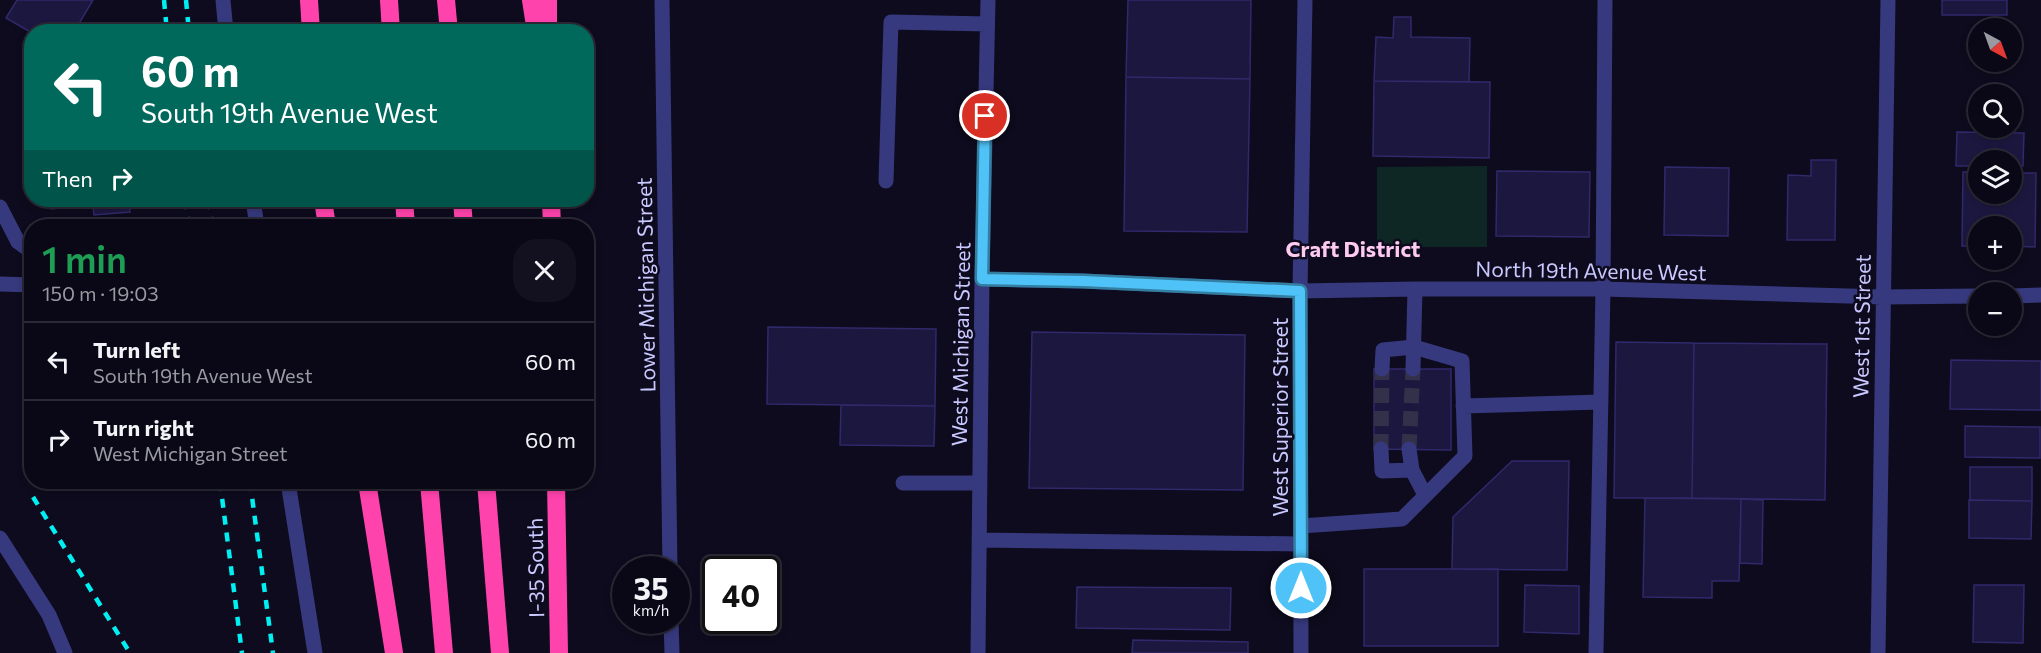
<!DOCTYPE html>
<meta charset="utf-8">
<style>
:root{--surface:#0a0816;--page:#13111f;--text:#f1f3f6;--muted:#999aa1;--line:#2a2935}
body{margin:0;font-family:Commissioner,sans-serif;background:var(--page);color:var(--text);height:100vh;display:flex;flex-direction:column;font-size:22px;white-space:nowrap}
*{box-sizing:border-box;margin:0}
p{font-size:20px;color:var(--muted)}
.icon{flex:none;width:33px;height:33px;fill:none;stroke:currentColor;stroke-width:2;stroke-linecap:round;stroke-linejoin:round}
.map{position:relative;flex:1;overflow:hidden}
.drawer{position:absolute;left:24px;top:219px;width:570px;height:270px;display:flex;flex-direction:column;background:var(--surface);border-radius:24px;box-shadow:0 3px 9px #0003,0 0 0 2px var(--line)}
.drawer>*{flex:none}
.guide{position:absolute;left:24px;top:24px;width:570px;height:183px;border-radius:24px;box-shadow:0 3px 9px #0003,0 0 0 2px var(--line);background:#00695c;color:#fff;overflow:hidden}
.needle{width:39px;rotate:139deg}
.tools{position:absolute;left:1968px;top:18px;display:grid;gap:12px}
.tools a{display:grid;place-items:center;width:54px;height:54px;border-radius:50%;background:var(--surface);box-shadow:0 3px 9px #0003,0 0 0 2px var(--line);font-size:30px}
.speed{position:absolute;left:612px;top:556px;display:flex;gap:12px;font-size:30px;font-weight:700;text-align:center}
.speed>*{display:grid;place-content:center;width:78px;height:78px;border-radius:50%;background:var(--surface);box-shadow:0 3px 9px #0003,0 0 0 2px var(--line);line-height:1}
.speed small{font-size:15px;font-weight:400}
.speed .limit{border:3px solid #111;border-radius:9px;background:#fff;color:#111}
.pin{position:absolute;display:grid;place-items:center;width:51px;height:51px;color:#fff;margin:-26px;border:3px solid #fff;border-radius:50%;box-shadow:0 2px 6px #0007}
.me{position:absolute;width:66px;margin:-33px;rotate:0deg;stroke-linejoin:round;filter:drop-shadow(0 0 4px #0008)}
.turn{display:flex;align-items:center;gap:21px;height:126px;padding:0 18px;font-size:27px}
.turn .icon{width:78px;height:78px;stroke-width:2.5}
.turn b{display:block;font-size:42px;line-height:51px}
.then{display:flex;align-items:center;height:57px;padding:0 18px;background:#0003;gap:12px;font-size:22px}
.round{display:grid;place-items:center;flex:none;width:63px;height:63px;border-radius:24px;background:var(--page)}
.overview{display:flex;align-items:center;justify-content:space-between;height:102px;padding:0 18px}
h1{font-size:36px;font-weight:600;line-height:45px;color:#1e9e55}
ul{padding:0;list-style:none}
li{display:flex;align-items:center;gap:18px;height:78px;padding:0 18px;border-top:2px solid var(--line)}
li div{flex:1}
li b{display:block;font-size:22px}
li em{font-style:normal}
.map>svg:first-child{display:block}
.green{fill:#0e2724}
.building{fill:#1c173e;stroke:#30296b;stroke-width:1.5}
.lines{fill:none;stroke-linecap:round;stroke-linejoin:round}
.minor-tunnel{stroke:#33314a;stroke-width:15;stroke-dasharray:15 8;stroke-linecap:butt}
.minor{stroke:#36397d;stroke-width:15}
.highway{stroke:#ff43ad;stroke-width:18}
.rail{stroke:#00eff3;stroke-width:4.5;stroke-dasharray:9 8;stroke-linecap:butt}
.route-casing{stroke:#337fa1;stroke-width:15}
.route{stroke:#4fc3f7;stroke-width:10}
.labels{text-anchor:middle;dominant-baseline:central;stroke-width:5;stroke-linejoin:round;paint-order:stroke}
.street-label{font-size:21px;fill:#c9c8ff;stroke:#0d0b1d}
.neighbourhood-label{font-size:22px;font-weight:bold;fill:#ffcaf0;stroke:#0d0b1d}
</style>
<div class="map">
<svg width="2041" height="653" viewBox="0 0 2041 653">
<rect width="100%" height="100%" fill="#0d0b1d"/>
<path class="green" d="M1487 166V247H1377V167Z"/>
<path class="building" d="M17 0H93L74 32 32 33 6 18Z
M1128 0H1251L1250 79 1126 77Z
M1942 0H2007V15H1942Z
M1394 17H1411V37L1470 38 1469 82 1374 81 1376 37 1393 38Z
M1126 77 1250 79 1247 232 1124 231Z
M1374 81 1490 82 1489 158 1373 156Z
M1957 132 2024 133 2023 166H2012V160H1978V166H1956Z
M1811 160H1836L1835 240H1787L1788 175 1811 176Z
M1665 167 1729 168 1728 236 1664 235Z
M1497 171 1590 172 1589 237 1496 236Z
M1963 172H1978V194H2012V173H2036L2035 247 2012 246V226H1978V246H1962Z
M51 200H129L130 212 94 215 93 205 51 209Z
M768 327 936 329 935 406 767 404Z
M1032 332 1245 335 1243 490 1029 488Z
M1616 342 1694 343 1692 498H1614Z
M1694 343 1827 344 1825 500 1692 498Z
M1951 360 2041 361V410L1950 409Z
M1374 369H1451V450L1374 449Z
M841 405 935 406 934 446 840 445Z
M1965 426 2040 427V458L1965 457Z
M1512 461H1569L1567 570 1452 569 1453 517Z
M1970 467H2032V501L1970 500Z
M1645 498 1741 499 1739 581H1712V598L1643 597Z
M1741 499 1763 500 1762 564 1740 563Z
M1969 500 2032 501 2031 539 1969 538Z
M1364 569H1498V646H1364Z
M1525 585 1579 586V634L1524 632Z
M1974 585H2024L2023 643 1973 642Z
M1077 587 1231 588 1230 630 1076 628Z
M1133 640 1248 642V653H1132Z"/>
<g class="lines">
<path class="minor-tunnel" d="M1381 449 1382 369
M1409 449 1413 369"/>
<path class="minor" d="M223 0 226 32
M662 0 670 570
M886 181 891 22 987 24
M253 200 257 226
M0 207 18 242 32 252
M982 279 1083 281 1300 291 1415 289H1603L1883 297 1978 296
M0 284 32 285
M2012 296 2041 295
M1413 369 1415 289
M1463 406 1601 402
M1381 449 1382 471 1412 470
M1409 449 1412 470 1425 495
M288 482 315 653
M903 483H980
M1301 526 1402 519 1465 456 1462 361 1414 347 1383 350 1382 369
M0 538 49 615 65 653
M979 540 1301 544
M671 621 672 653
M978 653 982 279 988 0
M1301 653 1300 291 1305 0
M1596 653 1603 289 1605 0
M1878 653 1888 0"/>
<path class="highway" d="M309 0 311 32
M389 0 391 32
M446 0 449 32
M531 0 536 32
M548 0V32
M323 200 327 226
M404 200 406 226
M462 200 464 226
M551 200 552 226
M367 482 394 653
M429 482 444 653
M486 482 500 653
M556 482 559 653"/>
<path class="rail" d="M164 0 167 32
M186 0 189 32
M186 200 189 226
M209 200 212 226
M220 482 242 653
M250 482 273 653
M33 497 130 653"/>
</g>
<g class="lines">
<g class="route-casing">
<path id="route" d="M985 116 982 279 1083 281 1300 291 1301 588"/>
</g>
<use href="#route" class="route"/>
</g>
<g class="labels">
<g class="street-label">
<text transform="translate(1591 270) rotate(1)">North 19th Avenue West</text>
<text transform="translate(645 285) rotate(-91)">Lower Michigan Street</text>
<text transform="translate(1861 326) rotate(-89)">West 1st Street</text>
<text transform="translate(960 344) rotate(-89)">West Michigan Street</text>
<text transform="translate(1279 417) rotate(-90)">West Superior Street</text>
<text transform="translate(535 568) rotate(-91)">I-35 South</text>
</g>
<g class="neighbourhood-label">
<text x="1353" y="248">Craft District</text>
</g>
</g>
</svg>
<div class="tools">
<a><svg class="needle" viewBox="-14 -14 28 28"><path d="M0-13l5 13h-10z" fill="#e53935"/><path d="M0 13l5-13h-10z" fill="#999aa1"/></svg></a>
<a><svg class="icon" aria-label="search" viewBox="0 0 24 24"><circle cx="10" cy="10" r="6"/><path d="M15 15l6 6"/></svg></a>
<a><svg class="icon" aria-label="layers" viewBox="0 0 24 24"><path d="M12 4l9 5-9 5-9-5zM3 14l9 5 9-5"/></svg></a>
<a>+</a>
<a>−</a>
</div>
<div class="speed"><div>35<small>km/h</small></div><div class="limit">40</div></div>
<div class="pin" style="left:985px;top:116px;background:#d93025"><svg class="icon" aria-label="arrive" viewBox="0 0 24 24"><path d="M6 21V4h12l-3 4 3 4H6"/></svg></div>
<svg class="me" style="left:1301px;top:588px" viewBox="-20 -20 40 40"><circle r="17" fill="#4fc3f7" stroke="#fff" stroke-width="3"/><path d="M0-11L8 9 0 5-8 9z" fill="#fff"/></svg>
<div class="guide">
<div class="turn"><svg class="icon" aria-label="left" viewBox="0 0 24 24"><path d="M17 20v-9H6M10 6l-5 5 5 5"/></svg><div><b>60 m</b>South 19th Avenue West</div></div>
<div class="then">Then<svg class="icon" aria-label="right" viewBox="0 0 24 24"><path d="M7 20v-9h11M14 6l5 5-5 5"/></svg></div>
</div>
<section class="drawer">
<div class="overview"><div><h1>1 min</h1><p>150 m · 19:03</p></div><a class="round"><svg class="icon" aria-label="close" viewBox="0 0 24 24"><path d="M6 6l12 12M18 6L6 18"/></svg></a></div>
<ul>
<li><svg class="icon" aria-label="left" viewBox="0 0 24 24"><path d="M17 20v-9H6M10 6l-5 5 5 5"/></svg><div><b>Turn left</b><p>South 19th Avenue West</p></div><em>60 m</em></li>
<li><svg class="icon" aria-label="right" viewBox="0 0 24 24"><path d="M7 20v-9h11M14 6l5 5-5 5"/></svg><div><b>Turn right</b><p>West Michigan Street</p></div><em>60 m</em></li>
</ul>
</section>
</div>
